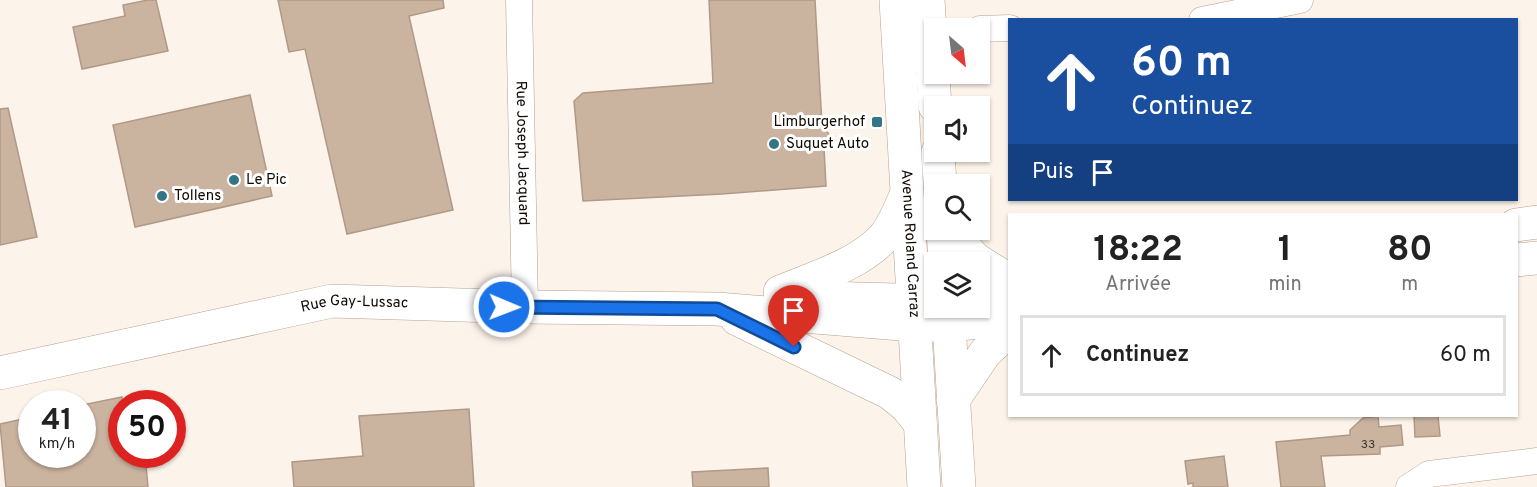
<!DOCTYPE html>
<html lang="fr">
<meta charset="utf-8">
<style>
:root{--surface:#fff;--page:#f6f6f6;--text:#222;--muted:#767676;--line:#e0e0e0}
body{margin:0;font-family:Overpass,sans-serif;background:var(--page);color:var(--text);height:100vh;display:flex;flex-direction:column;font-size:22px;white-space:nowrap}
*{box-sizing:border-box;margin:0}
p{font-size:20px;color:var(--muted)}
.icon{flex:none;width:33px;height:33px;fill:none;stroke:currentColor;stroke-width:2;stroke-linecap:round;stroke-linejoin:round}
.map{position:relative;flex:1;overflow:hidden}
.side{position:absolute;left:1008px;top:213px;width:510px;height:204px;display:flex;flex-direction:column;background:var(--surface);border-radius:0px;box-shadow:0 2px 4px #0004}
.side>*{flex:none}
.guide{position:absolute;left:1008px;top:18px;width:510px;height:183px;border-radius:0px;box-shadow:0 2px 4px #0004;background:#1a4fa0;color:#fff;overflow:hidden}
.needle{width:39px;rotate:152deg}
.tools{position:absolute;left:924px;top:18px;display:grid;gap:12px}
.tools a{display:grid;place-items:center;width:66px;height:66px;border-radius:0px;background:var(--surface);box-shadow:0 2px 4px #0004;font-size:30px}
.speed{position:absolute;left:18px;top:390px;display:flex;gap:12px;font-size:30px;font-weight:700;text-align:center}
.speed>*{display:grid;place-content:center;width:78px;height:78px;border-radius:50%;background:var(--surface);box-shadow:0 2px 4px #0004;line-height:1}
.speed small{font-size:15px;font-weight:400}
.speed .limit{border:9px solid #d22;background:#fff;color:#111}
.pin{position:absolute;display:grid;place-items:center;width:51px;height:51px;color:#fff;margin:-62px -26px;border-radius:50% 50% 50% 0;rotate:-45deg;box-shadow:0 0 6px #0007}
.pin .icon{rotate:45deg}
.me{position:absolute;width:66px;margin:-33px;rotate:91deg;stroke-linejoin:round;filter:drop-shadow(0 0 4px #0008)}
.turn{display:flex;align-items:center;gap:21px;height:126px;padding:0 24px;font-size:27px}
.turn .icon{width:78px;height:78px;stroke-width:2.5}
.turn b{display:block;font-size:42px;line-height:51px}
.then{display:flex;align-items:center;height:57px;padding:0 24px;background:#0003;gap:12px;font-size:22px}
.eta{display:flex;justify-content:space-evenly;align-items:center;height:102px;text-align:center}
.eta b{font-size:36px;font-weight:700;line-height:42px}
ul{padding:0;list-style:none}
li{display:flex;align-items:center;gap:18px;height:81px;margin:0 12px 9px;padding:0 12px;border:3px solid var(--line);border-radius:0px}
li div{flex:1}
li b{display:block;font-size:22px}
li em{font-style:normal}
.map>svg:first-child{display:block}
.building{fill:#cab39f;stroke:#b09a86;stroke-width:1.5}
.lines{fill:none;stroke-linecap:round;stroke-linejoin:round}
.minor-casing{stroke:#b7a08d;stroke-width:27}
.secondary-casing{stroke:#b7a08d;stroke-width:34}
.primary-casing{stroke:#b7a08d;stroke-width:34}
.minor{stroke:#fff;stroke-width:26}
.secondary{stroke:#fff;stroke-width:33}
.primary{stroke:#fff;stroke-width:33}
.route-casing{stroke:#114b97;stroke-width:15}
.route{stroke:#1a73e8;stroke-width:10}
.poi-dot{fill:#327685;stroke:#fff;stroke-width:2}
.labels{text-anchor:middle;dominant-baseline:central;stroke-width:6;stroke-linejoin:round;paint-order:stroke}
.number-label{font-size:12px;fill:#3f342b}
.poi-label{font-size:15px;fill:#110a04;stroke:#fff;text-anchor:start}
.street-label{font-size:15px;fill:#110a04;stroke:#fff}
</style>
<div class="map">
<svg width="1537" height="487" viewBox="0 0 1537 487">
<rect width="100%" height="100%" fill="#fcf3ea"/>
<path class="building" d="M148 0H156L168 51 82 69 73 27 125 16 123 5Z
M278 0H443L444 8 409 16 453 210 347 234 305 49 289 52Z
M709 0H815L822 125 831 137 824 148 826 186 722 194 583 201 574 101 583 93 713 83Z
M250 95 272 196 135 227 113 125Z
M8 108 37 237 0 245V109Z
M122 397V454H145L148 487H6L0 424 32 417V454H82V405Z
M469 409 474 487H294L292 462 363 456 359 416Z
M1378 416 1379 427 1401 425 1403 445 1380 447V454L1321 456 1325 487H1281L1276 442 1350 435V430L1363 418Z
M1414 416H1438L1440 436 1415 437Z
M1224 456 1228 487H1193V483L1188 484 1185 461Z
M768 468 769 487H693L692 472Z"/>
<g class="lines">
<g class="minor-casing">
<g id="minor">
<path id="s1" d="M519 0 525 307"/>
<path d="M1202 20 1300 0"/>
<path d="M980 29 1010 28"/>
<path d="M1409 487 1429 474 1537 461"/>
</g>
</g>
<g class="secondary-casing">
<g id="secondary">
<path d="M1516 225 1537 222"/>
<path d="M949 230 975 259 1010 281"/>
<path d="M1516 260 1537 258"/>
<path d="M780 292C813 278 859 265 884 237 894 225 900 209 906 195"/>
<path d="M783 297 934 301"/>
<path d="M980 299 1010 295"/>
<path d="M737 319 890 393 906 406 920 423"/>
<path id="s2" d="M0 373 332 301 525 307 717 309 913 325H949L1010 319"/>
<path d="M953 400 985 353 1010 329"/>
</g>
</g>
<g class="primary-casing">
<g id="primary">
<path id="s3" d="M896 0 924 487"/>
<path d="M928 0 935 106"/>
<path d="M938 152 940 184"/>
<path d="M943 230 945 262"/>
<path d="M948 308 959 487"/>
</g>
</g>
<use href="#minor" class="minor"/>
<use href="#secondary" class="secondary"/>
<use href="#primary" class="primary"/>
</g>
<g class="lines">
<g class="route-casing">
<path id="route" d="M504 307 717 309 794 347"/>
</g>
<use href="#route" class="route"/>
</g>
<g class="poi-dot">
<rect x="871" y="116" width="12" height="12" rx="3"/>
<circle cx="774" cy="144" r="6"/>
<circle cx="234" cy="180" r="6"/>
<circle cx="162" cy="196" r="6"/>
</g>
<g class="labels">
<g class="number-label">
<text x="1368" y="445">33</text>
</g>
<g class="poi-label">
<text x="865" y="122" text-anchor="end">Limburgerhof</text>
<text x="786" y="144">Suquet Auto</text>
<text x="246" y="180">Le Pic</text>
<text x="174" y="196">Tollens</text>
</g>
<g class="street-label">
<text stroke="none"><textPath href="#s1" startOffset="153">Rue Joseph Jacquard</textPath></text>
<text stroke="none"><textPath href="#s3" startOffset="244">Avenue Roland Carraz</textPath></text>
<text stroke="none"><textPath href="#s2" startOffset="362">Rue Gay-Lussac</textPath></text>
</g>
</g>
</svg>
<div class="tools">
<a><svg class="needle" viewBox="-14 -14 28 28"><path d="M0-13l5 13h-10z" fill="#e53935"/><path d="M0 13l5-13h-10z" fill="#767676"/></svg></a>
<a><svg class="icon" aria-label="sound" viewBox="0 0 24 24"><path d="M4 9h4l5-4v14l-5-4H4zM17 9q2 3 0 6"/></svg></a>
<a><svg class="icon" aria-label="search" viewBox="0 0 24 24"><circle cx="10" cy="10" r="6"/><path d="M15 15l6 6"/></svg></a>
<a><svg class="icon" aria-label="layers" viewBox="0 0 24 24"><path d="M12 4l9 5-9 5-9-5zM3 14l9 5 9-5"/></svg></a>
</div>
<div class="speed"><div>41<small>km/h</small></div><div class="limit">50</div></div>
<div class="pin" style="left:794px;top:347px;background:#d93025"><svg class="icon" aria-label="arrive" viewBox="0 0 24 24"><path d="M6 21V4h12l-3 4 3 4H6"/></svg></div>
<svg class="me" style="left:504px;top:307px" viewBox="-20 -20 40 40"><circle r="17" fill="#1a73e8" stroke="#fff" stroke-width="3"/><path d="M0-11L8 9 0 5-8 9z" fill="#fff"/></svg>
<div class="guide">
<div class="turn"><svg class="icon" aria-label="ahead" viewBox="0 0 24 24"><path d="M12 20V5M6 11l6-6 6 6"/></svg><div><b>60 m</b>Continuez</div></div>
<div class="then">Puis<svg class="icon" aria-label="arrive" viewBox="0 0 24 24"><path d="M6 21V4h12l-3 4 3 4H6"/></svg></div>
</div>
<section class="side">
<div class="eta">
<div><b>18:22</b><p>Arrivée</p></div>
<div><b>1</b><p>min</p></div>
<div><b>80</b><p>m</p></div>
</div>
<ul>
<li><svg class="icon" aria-label="ahead" viewBox="0 0 24 24"><path d="M12 20V5M6 11l6-6 6 6"/></svg><div><b>Continuez</b></div><em>60 m</em></li>
</ul>
</section>
</div>
